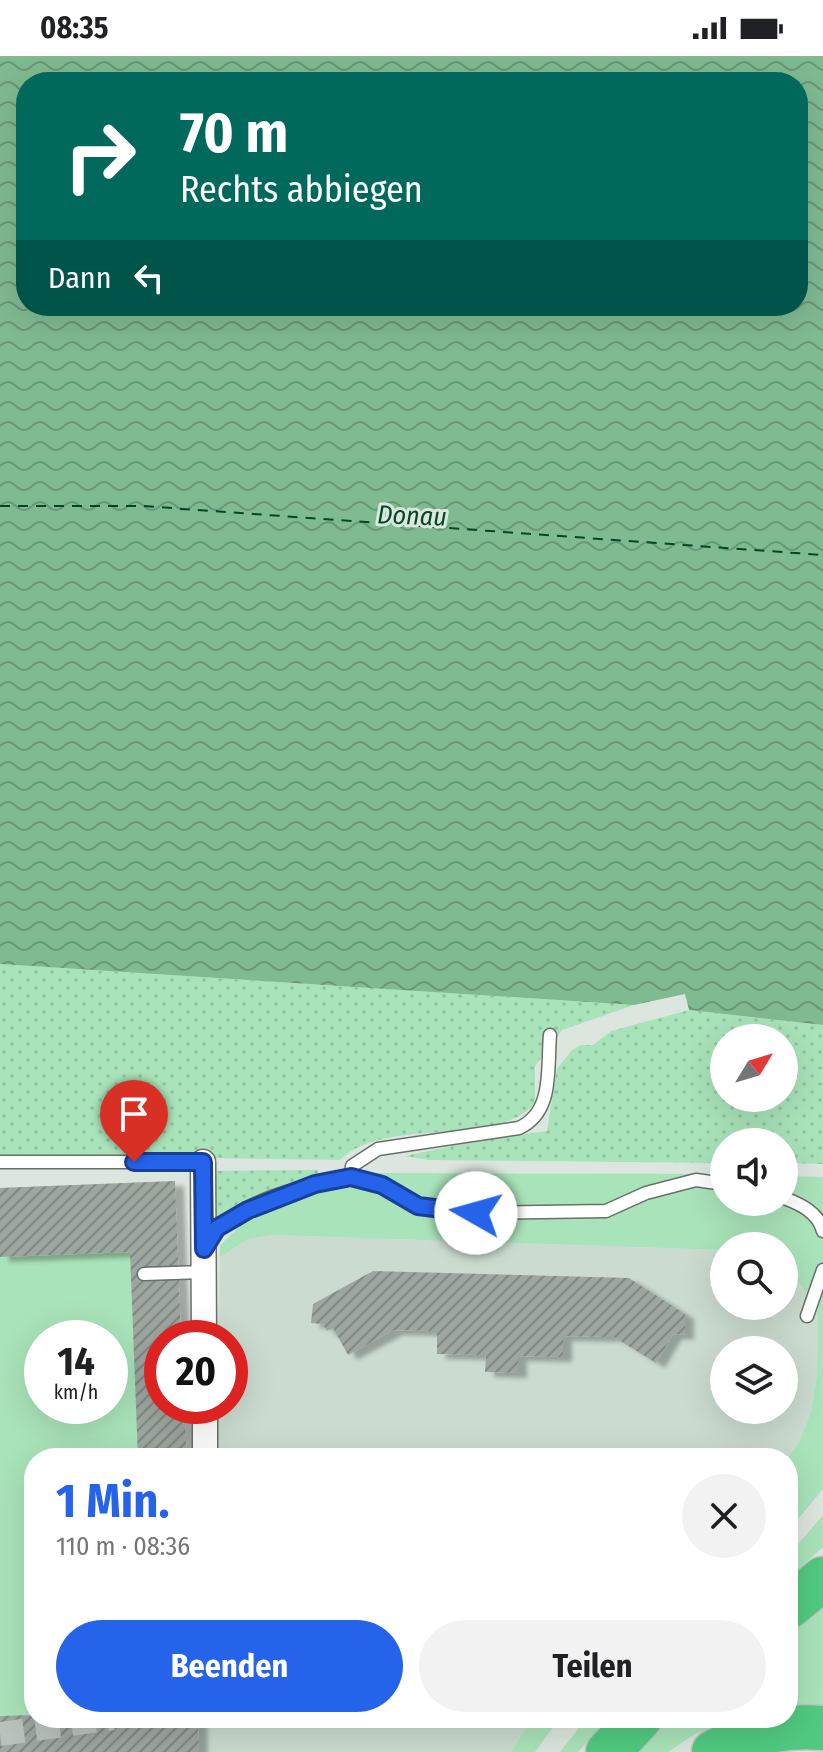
<!DOCTYPE html>
<html lang="de">
<meta charset="utf-8">
<style>
:root{--surface:#fff;--page:#f2f2f2;--text:#202124;--muted:#757577;--accent:#2563eb}
body{margin:0;font-family:"Fira Sans Condensed",sans-serif;background:var(--page);color:var(--text);height:100vh;display:flex;flex-direction:column;font-size:30px;white-space:nowrap}
*{box-sizing:border-box;margin:0}
p{font-size:26px;color:var(--muted)}
.icon{flex:none;width:44px;height:44px;fill:none;stroke:currentColor;stroke-width:2;stroke-linecap:round;stroke-linejoin:round}
.map{position:relative;flex:1;overflow:hidden}
.side{position:absolute;left:24px;top:1392px;width:774px;height:280px;display:flex;flex-direction:column;background:var(--surface);border-radius:32px;box-shadow:0 8px 32px #0002}
.side>*{flex:none}
.hud{position:absolute;left:16px;top:16px;width:792px;height:244px;border-radius:32px;box-shadow:0 8px 32px #0002;background:#00695c;color:#fff;overflow:hidden}
.needle{width:52px;rotate:52deg}
.buttons{position:absolute;left:710px;top:968px;display:grid;gap:16px}
.buttons a{display:grid;place-items:center;width:88px;height:88px;border-radius:50%;background:var(--surface);box-shadow:0 8px 32px #0002;font-size:40px}
.speed{position:absolute;left:24px;top:1264px;display:flex;gap:16px;font-size:40px;font-weight:700;text-align:center}
.speed>*{display:grid;place-content:center;width:104px;height:104px;border-radius:50%;background:var(--surface);box-shadow:0 8px 32px #0002;line-height:1}
.speed small{font-size:20px;font-weight:400}
.speed .limit{border:12px solid #d22;background:#fff;color:#111}
.pin{position:absolute;display:grid;place-items:center;width:68px;height:68px;color:#fff;margin:-82px -34px;border-radius:50% 50% 50% 0;rotate:-45deg;box-shadow:0 0 8px #0007}
.pin .icon{rotate:45deg}
.me{position:absolute;width:88px;margin:-44px;rotate:277deg;stroke-linejoin:round;filter:drop-shadow(0 0 6px #0008)}
.turn{display:flex;align-items:center;gap:28px;height:168px;padding:0 32px;font-size:36px}
.turn .icon{width:104px;height:104px;stroke-width:2.5}
.turn b{display:block;font-size:56px;line-height:68px}
.then{display:flex;align-items:center;height:76px;padding:0 32px;background:#0003;gap:16px;font-size:30px}
.round{display:grid;place-items:center;flex:none;width:84px;height:84px;border-radius:42px;background:var(--page)}
.head{display:flex;align-items:center;justify-content:space-between;height:136px;padding:0 32px}
h1{font-size:48px;font-weight:700;line-height:60px;color:var(--accent)}
.action{display:flex;gap:16px;margin-top:auto;padding:16px 32px}
.action a{flex:1;height:92px;border-radius:48px;background:var(--accent);color:#fff;font-size:32px;font-weight:700;line-height:92px;text-align:center}
.action a+a{background:var(--page);color:var(--text)}
.status{display:flex;justify-content:space-between;align-items:center;height:56px;padding:0 40px;background:var(--surface);direction:ltr}
.status svg{height:22px;fill:currentColor}
.map>svg:first-child{display:block}
.built{fill:#cbdbcf;fill-rule:evenodd}
.grass{fill:#a9e3b9;fill-rule:evenodd}
.park{fill:url(#park-dots);fill-rule:evenodd}
.water{fill:url(#water-waves);fill-rule:evenodd}
.lines{fill:none;stroke-linecap:round;stroke-linejoin:round}
.ferry{stroke:#004923;stroke-width:2;stroke-dasharray:10 8;stroke-linecap:butt}
.building{fill:url(#building-hatch);filter:url(#shadow)}
.street-tunnel{stroke:#bac2bc;stroke-width:24;stroke-dasharray:24 12;stroke-linecap:butt}
.lane-casing{stroke:#68706a;stroke-width:15}
.street-casing{stroke:#68706a;stroke-width:27}
.highway-casing{stroke:#c2c3c2;stroke-width:47}
.lane{stroke:#fff;stroke-width:12}
.street{stroke:#fff;stroke-width:24}
.highway{stroke:#51ca7f;stroke-width:44}
.route-casing{stroke:#184099;stroke-width:20}
.route{stroke:#2563eb;stroke-width:14}
.labels{text-anchor:middle;dominant-baseline:central;stroke-width:6;stroke-linejoin:round;paint-order:stroke}
.water-label{font-size:26px;font-style:italic;fill:#004923;stroke:#dce5de}
</style>
<div class="status"><b>08:35</b><svg viewBox="0 0 49 12"><path d="M0 12V9h3v3zM5 12V6h3v6zM10 12V3h3v9zM15 12V0h3v12zM26 1h20v11H26zM47 4h2v5h-2z"/></svg></div>
<div class="map">
<svg width="823" height="1696" viewBox="0 0 823 1696">
<defs>
<pattern id="park-dots" width="8" height="8" patternUnits="userSpaceOnUse" patternTransform="scale(2)"><rect width="8" height="8" fill="#a9e3b9"/><path d="M2 2h.1M6 6h.1" fill="none" stroke="#92c3a0" stroke-width="1.8" stroke-linecap="round"/></pattern>
<pattern id="water-waves" width="16" height="10" patternUnits="userSpaceOnUse" patternTransform="scale(2)"><rect width="16" height="10" fill="#80ba91"/><path d="M0 5q4-4 8 0t8 0" fill="none" stroke="#699877"/></pattern>
<pattern id="building-hatch" width="6" height="6" patternUnits="userSpaceOnUse" patternTransform="scale(2)"><rect width="6" height="6" fill="#9ea6a0"/><path d="M-1 1l2-2M0 6l6-6M5 7l2-2" fill="none" stroke="#818883"/></pattern>
<filter id="shadow"><feDropShadow dx="9" dy="5" stdDeviation="2" flood-color="#0004"/></filter>
</defs>
<rect width="100%" height="100%" fill="#dce5de"/>
<path class="built" d="M273 1179 724 1194V1250H784V1209L818 1250 817 1320 811 1356 799 1386 788 1402H218V1350H230V1282H218L220 1201 248 1183ZM724 1294H784V1354H724Z
M98 1662H532L511 1696H0Z"/>
<path class="grass" d="M376 1117 724 1118V1146H784V1120L823 1121V1433L788 1475V1402L799 1386 811 1356 817 1320 818 1250 784 1209V1190H724V1194L273 1179 248 1183 220 1201V1189L240 1170 288 1146Z
M175 1125 181 1282H162V1350H184L187 1402H34V1662L0 1696V1132ZM42 1282H110V1350H42Z
M823 1459V1491L788 1522V1500Z
M823 1553V1655L788 1652V1579Z
M532 1662H560L535 1696H511Z
M587 1662H609L578 1696H560Z
M672 1662H736L695 1678 668 1696H634Z"/>
<path class="park" d="M0 908 634 949 562 974 535 1010V1047C496 1093 385 1059 340 1104L0 1099Z
M689 954 823 969V1108L784 1107V1086H724V1107L428 1104 405 1100 476 1085 547 1075 557 1013 572 994 581 989H593L611 975ZM724 982H784V1042H724Z
M318 1114V1119L256 1140 214 1164 208 1115Z"/>
<path class="water" d="M0 0H823V969L689 954 685 938 634 949 0 908ZM26 26H798V250H26Z"/>
<g class="lines">
<path class="ferry" d="M0 450H143L823 499"/>
</g>
<path class="building" d="M175 1125 181 1282H162V1350H184L187 1402H138L130 1196 0 1201V1132Z
M373 1215 629 1222 685 1258V1279L673 1278 656 1307 614 1281 563 1280V1301L518 1300V1317L485 1316 486 1299 437 1298V1275L394 1274 348 1299 333 1272 327 1275 323 1268 311 1267 313 1248Z
M34 1659V1662H198L199 1696H0V1660Z"/>
<g class="lines">
<path class="street-tunnel" d="M0 1678 113 1662"/>
<g class="lane-casing">
<path id="lane" d="M0 1106H203
M351 1121 382 1129 418 1150 476 1157 606 1155 646 1137 696 1124 724 1128
M784 1142C800 1148 818 1156 823 1175
M208 1187C235 1143 304 1130 351 1121L352 1110 378 1093 519 1072C554 1056 547 1013 550 979
M144 1218 203 1216
M807 1260 823 1214"/>
</g>
<g class="street-casing">
<path id="street" d="M203 1106 204 1282
M205 1350V1402"/>
</g>
<g class="highway-casing">
<path id="highway" d="M788 1551 823 1523
M608 1696 640 1662
M714 1696C749 1676 783 1669 823 1672"/>
</g>
<use href="#lane" class="lane"/>
<use href="#street" class="street"/>
<use href="#highway" class="highway"/>
</g>
<g class="lines">
<g class="route-casing">
<path id="route" d="M134 1106H203L204 1193 217 1172 248 1154 315 1128 351 1121 382 1129 418 1150 476 1157"/>
</g>
<use href="#route" class="route"/>
</g>
<g class="labels">
<g class="water-label">
<text transform="translate(412 460) rotate(2)">Donau</text>
</g>
</g>
</svg>
<div class="buttons">
<a><svg class="needle" viewBox="-14 -14 28 28"><path d="M0-13l5 13h-10z" fill="#e53935"/><path d="M0 13l5-13h-10z" fill="#757577"/></svg></a>
<a><svg class="icon" aria-label="sound" viewBox="0 0 24 24"><path d="M4 9h4l5-4v14l-5-4H4zM17 9q2 3 0 6"/></svg></a>
<a><svg class="icon" aria-label="search" viewBox="0 0 24 24"><circle cx="10" cy="10" r="6"/><path d="M15 15l6 6"/></svg></a>
<a><svg class="icon" aria-label="layers" viewBox="0 0 24 24"><path d="M12 4l9 5-9 5-9-5zM3 14l9 5 9-5"/></svg></a>
</div>
<div class="speed"><div>14<small>km/h</small></div><div class="limit">20</div></div>
<div class="pin" style="left:134px;top:1106px;background:#d93025"><svg class="icon" aria-label="arrive" viewBox="0 0 24 24"><path d="M6 21V4h12l-3 4 3 4H6"/></svg></div>
<svg class="me" style="left:476px;top:1157px" viewBox="-20 -20 40 40"><circle r="19" fill="#fff"/><path d="M0-13L10 11 0 6-10 11z" fill="#2563eb"/></svg>
<div class="hud">
<div class="turn"><svg class="icon" aria-label="right" viewBox="0 0 24 24"><path d="M7 20v-9h11M14 6l5 5-5 5"/></svg><div><b>70 m</b>Rechts abbiegen</div></div>
<div class="then">Dann<svg class="icon" aria-label="left" viewBox="0 0 24 24"><path d="M17 20v-9H6M10 6l-5 5 5 5"/></svg></div>
</div>
<section class="side">
<div class="head"><div><h1>1 Min.</h1><p>110 m · 08:36</p></div><a class="round"><svg class="icon" aria-label="close" viewBox="0 0 24 24"><path d="M6 6l12 12M18 6L6 18"/></svg></a></div>
<div class="action"><a>Beenden</a><a>Teilen</a></div>
</section>
</div>
